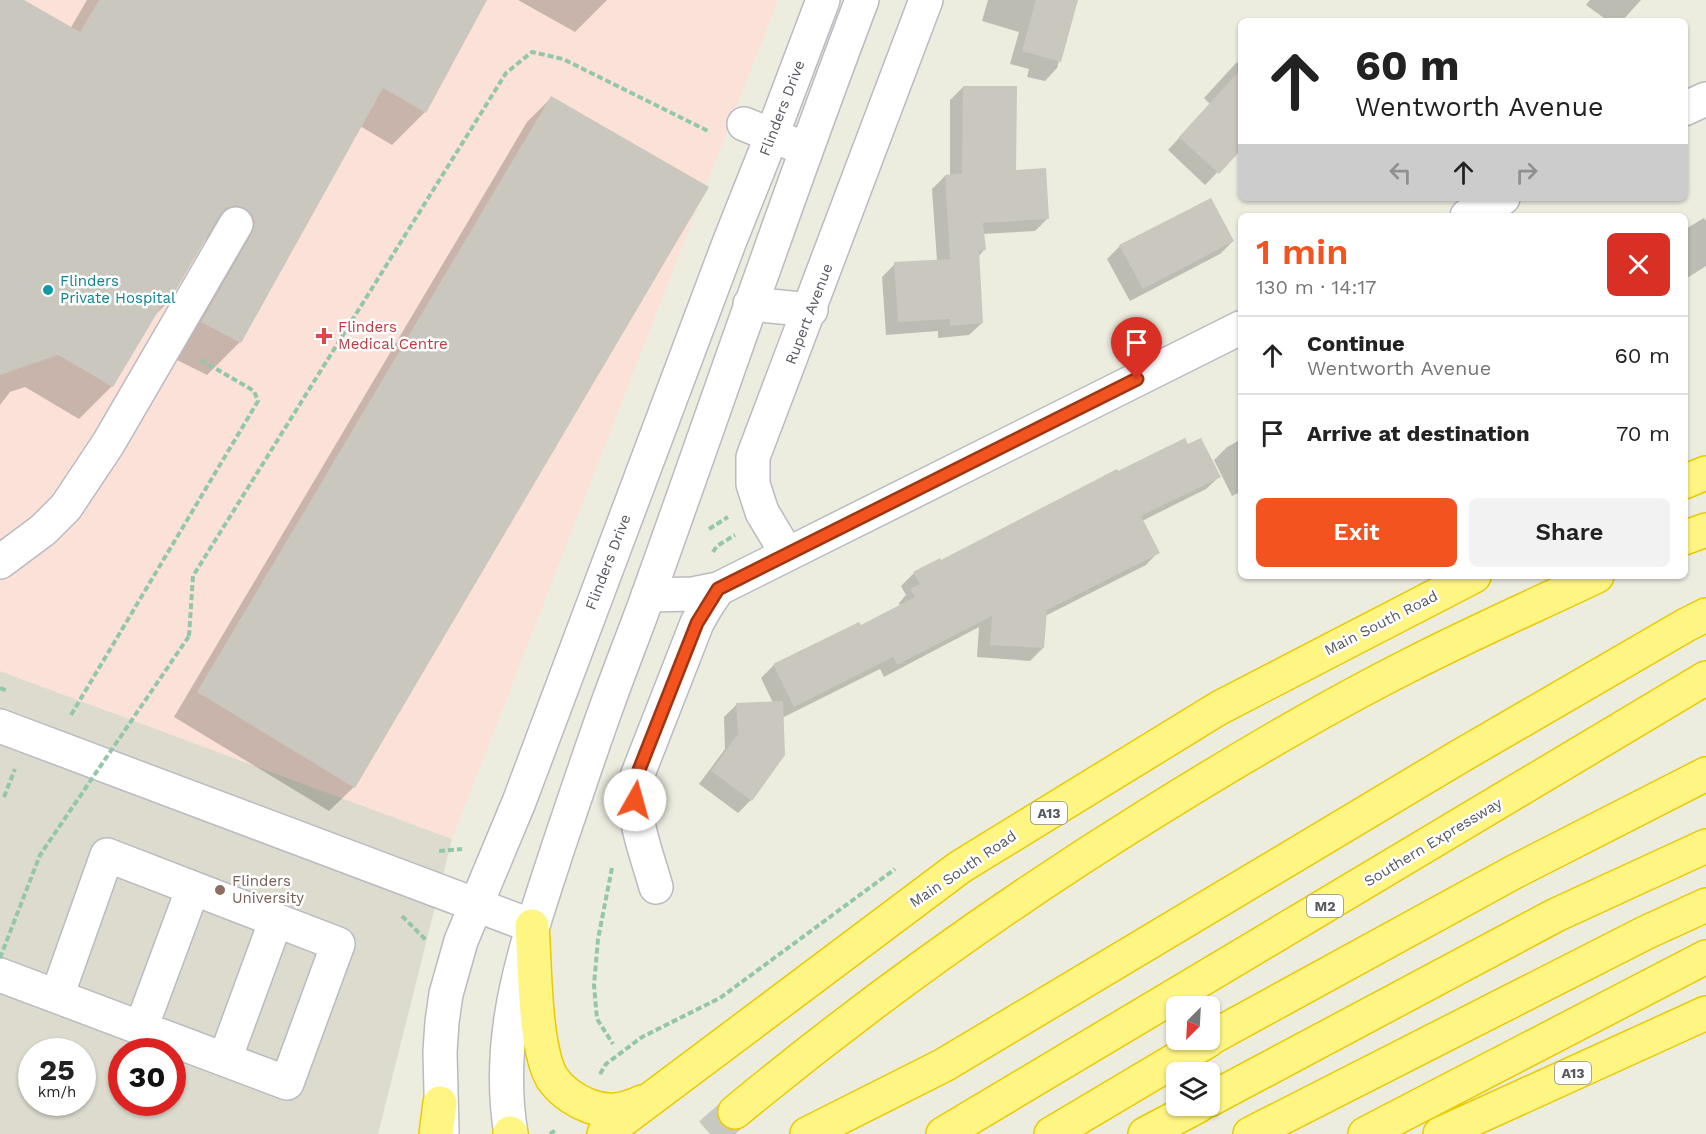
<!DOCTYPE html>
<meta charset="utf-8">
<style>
:root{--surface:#fff;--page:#f2f2f2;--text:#222;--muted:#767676;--line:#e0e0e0;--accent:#f2531f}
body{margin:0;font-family:"Work Sans",sans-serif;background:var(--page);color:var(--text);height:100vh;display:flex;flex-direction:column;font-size:22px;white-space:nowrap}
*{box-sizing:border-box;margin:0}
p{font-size:20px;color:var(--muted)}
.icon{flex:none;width:33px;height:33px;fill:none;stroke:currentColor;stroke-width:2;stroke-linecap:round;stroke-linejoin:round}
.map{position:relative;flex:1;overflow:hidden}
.panel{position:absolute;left:1238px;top:213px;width:450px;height:366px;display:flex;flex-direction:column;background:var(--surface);border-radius:9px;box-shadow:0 2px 4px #0004}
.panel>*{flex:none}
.top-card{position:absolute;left:1238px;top:18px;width:450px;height:183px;border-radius:9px;box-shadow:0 2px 4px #0004;background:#fff;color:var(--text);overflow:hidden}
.needle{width:39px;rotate:204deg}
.buttons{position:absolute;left:1166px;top:996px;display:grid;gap:12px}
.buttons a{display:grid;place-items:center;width:54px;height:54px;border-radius:9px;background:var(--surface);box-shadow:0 2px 4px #0004;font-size:30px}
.speed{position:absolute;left:18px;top:1038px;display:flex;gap:12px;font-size:30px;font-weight:700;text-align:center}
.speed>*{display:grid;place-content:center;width:78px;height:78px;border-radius:50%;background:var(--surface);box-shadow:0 2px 4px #0004;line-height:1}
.speed small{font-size:15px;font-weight:400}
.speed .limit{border:9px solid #d22;background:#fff;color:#111}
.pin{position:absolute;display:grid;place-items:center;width:51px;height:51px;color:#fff;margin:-62px -26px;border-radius:50% 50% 50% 0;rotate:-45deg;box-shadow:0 0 6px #0007}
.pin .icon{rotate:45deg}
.me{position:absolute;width:66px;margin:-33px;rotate:7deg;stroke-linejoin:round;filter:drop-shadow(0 0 4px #0008)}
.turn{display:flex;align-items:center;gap:21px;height:126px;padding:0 18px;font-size:27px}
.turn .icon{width:78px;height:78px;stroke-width:2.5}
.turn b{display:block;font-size:42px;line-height:51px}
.lanes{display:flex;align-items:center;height:57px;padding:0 18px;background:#0003;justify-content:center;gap:30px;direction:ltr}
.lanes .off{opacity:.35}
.round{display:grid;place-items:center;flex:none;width:63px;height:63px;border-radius:9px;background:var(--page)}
.headline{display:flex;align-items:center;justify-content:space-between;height:102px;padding:0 18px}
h1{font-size:36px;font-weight:600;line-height:45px;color:var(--accent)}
.button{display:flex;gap:12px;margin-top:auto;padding:12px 18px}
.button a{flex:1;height:69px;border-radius:9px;background:var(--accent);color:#fff;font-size:24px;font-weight:600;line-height:69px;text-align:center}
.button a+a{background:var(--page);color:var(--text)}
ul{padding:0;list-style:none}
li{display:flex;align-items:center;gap:18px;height:78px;padding:0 18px;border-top:2px solid var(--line)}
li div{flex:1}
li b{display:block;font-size:22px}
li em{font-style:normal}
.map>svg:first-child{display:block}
.education{fill:#dcdbce;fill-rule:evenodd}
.medical{fill:#fce1d8}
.shadow{fill:#0003}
.building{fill:#c9c7be}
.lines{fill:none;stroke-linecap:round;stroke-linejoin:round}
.highway-tunnel{stroke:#c7c8c0;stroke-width:33;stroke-dasharray:33 16;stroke-linecap:butt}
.minor-casing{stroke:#babbc2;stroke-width:36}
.highway-casing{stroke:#ebca00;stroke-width:36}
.path{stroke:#92c7aa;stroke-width:4;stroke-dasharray:6 3;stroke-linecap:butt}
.minor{stroke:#fff;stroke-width:33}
.highway{stroke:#fff583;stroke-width:33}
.path-bridge{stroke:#92c7aa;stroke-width:4;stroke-dasharray:6 3;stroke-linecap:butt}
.route-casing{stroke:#9d3614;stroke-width:15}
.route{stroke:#f2531f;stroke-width:10}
.culture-dot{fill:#0f9aa8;stroke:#fff;stroke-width:2}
.health-dot{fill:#e0444e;stroke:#fff;stroke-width:2}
.education-dot{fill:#8d6e63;stroke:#fff;stroke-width:2}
.labels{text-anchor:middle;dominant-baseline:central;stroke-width:5;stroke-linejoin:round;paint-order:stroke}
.shield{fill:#fff;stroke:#8a8c90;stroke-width:1.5}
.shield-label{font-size:14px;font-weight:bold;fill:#585a61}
.street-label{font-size:15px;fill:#585a61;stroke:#fff}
.culture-label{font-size:15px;fill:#0d838f;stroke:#fff;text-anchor:start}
.health-label{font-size:15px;fill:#be3a42;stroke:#fff;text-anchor:start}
.education-label{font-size:15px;fill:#785e54;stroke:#fff;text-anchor:start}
</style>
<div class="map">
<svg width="1706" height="1134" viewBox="0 0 1706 1134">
<rect width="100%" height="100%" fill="#ececdf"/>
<path class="education" d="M0 671 452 839 378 1134H0ZM32 1052H82V1102H32ZM122 1052H172V1102H122Z"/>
<path class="medical" d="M0 0H778L452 839 0 671Z"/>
<path class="shadow" d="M0 0H21L70 29 87 0H485L425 112 392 145 360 126 240 342 207 375 169 356 212 240 204 238 166 304 152 318 112 386 79 419 25 387 10 392 0 405Z
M518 0H607L575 32Z
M988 0H1076L1057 68 1045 81 1027 77 1029 69 1010 64 1019 32 982 21Z
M1590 0H1641L1622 21H1608L1586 5Z
M1237 62 1240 66V149L1205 185 1168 150 1210 104 1204 98Z
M963 87 1014 172 1048 218 1035 231 983 234 984 250 978 257 982 323 969 335 938 338V331L886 335 882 277 895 264 937 261 932 189 945 176H950V100Z
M551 98 354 787 329 811 174 717 527 122Z
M1704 218 1706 221V266L1684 280V230Z
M1233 241 1220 254 1130 301 1107 259 1120 246Z
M1240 440V492L1232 496 1214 460 1227 447Z
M1219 477 1206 489 1142 521 1158 552 1146 565 1045 616 1043 648 1030 661 977 657 979 627 884 677 880 669 782 718 751 800 738 813 699 784 725 749 724 717 737 704 773 703 761 678 774 665 860 627 900 606 899 603 906 595 901 586 914 573 940 562Z"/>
<path class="building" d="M0 0H24L80 32 99 0H487L426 113 383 88 241 343 201 322 252 233 255 223 252 214 245 208 235 205 226 208 220 215 167 305 163 303 113 387 58 355 0 375Z
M1036 0H1078L1061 62 1022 51Z
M1240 70V151L1219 174 1179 137Z
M963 86H1017L1016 170 1046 168 1049 219 983 223 986 250 979 251 983 323 950 326V319L898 322 894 262 950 259 945 175 962 173Z
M551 96 709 187 355 788 197 692Z
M1211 198 1234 241 1143 289 1119 245Z
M1185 438 1188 444 1201 438 1221 477 1141 516 1160 553 1047 610 1044 648 990 645 992 616 897 665 893 657 794 707 773 664 859 622 861 625 915 597 910 589 920 584 913 572 940 558 941 560 1117 469 1118 471Z
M783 701 785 755 752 801 711 771 738 734 736 703Z"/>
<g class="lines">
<path class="highway-tunnel" d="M710 1134 735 1112"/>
<g class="minor-casing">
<path id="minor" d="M1684 109 1706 99
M744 124 793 144
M1467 216 1503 198
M750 304 811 310
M787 554 762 512 753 484V457L926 0
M0 562 43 530 66 507 108 444 236 224
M648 595 693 594 718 589
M0 726 532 926
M656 887C646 852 631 816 636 779L697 623 706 607 718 589 1240 328
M0 975 287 1083 338 944 107 855 57 996
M141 1028 193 888
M225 1059 276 920
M442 1131 440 1052 442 1022 446 994 461 941 519 802 729 243 772 135 823 0
M511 1134C494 1032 527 943 558 848 575 798 591 749 609 700 622 664 636 629 649 593 720 395 787 197 862 0"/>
</g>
<g class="highway-casing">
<path id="highway" d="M1684 482 1706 473
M1684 538 1706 530
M532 926C535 964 534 1047 552 1078 561 1091 574 1100 589 1106 608 1113 623 1111 642 1102
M1209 1039 1514 872 1706 774
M1209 1100 1556 915 1706 846
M735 1112C868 1002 1008 902 1155 811 1237 760 1321 710 1408 666 1470 634 1534 606 1597 576
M510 1133 511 1134
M436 1134 440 1103
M604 1134 960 867 1219 708 1474 576
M807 1134 944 1065 1457 758 1686 625 1706 615
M943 1134 1706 678
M1051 1134 1209 1040
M1145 1134 1198 1106
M1250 1134 1647 932 1706 905
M1365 1134 1706 957
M1440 1134 1706 1013"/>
</g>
<path class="path" d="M709 529 728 517
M713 552 717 546 735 535
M189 636 193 576 506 73 532 52 563 59 710 132
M0 688 8 691
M71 715 258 401 254 391 201 360
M4 797 15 769
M439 851 462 849
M612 868 598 939 594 985 597 1019 613 1044
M402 916 426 940
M600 1074 606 1064 642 1037 720 998 895 869
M550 1134 557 1129"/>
<use href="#minor" class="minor"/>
<use href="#highway" class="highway"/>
<path class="path-bridge" d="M0 958 40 855 189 636"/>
</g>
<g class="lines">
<g class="route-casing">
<path id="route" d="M635 800 639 770 697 623 718 589 1137 379"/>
</g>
<use href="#route" class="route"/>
</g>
<circle class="culture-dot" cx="48" cy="290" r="6"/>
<path class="health-dot" d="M321 327h6v6h6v6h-6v6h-6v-6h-6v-6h6z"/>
<circle class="education-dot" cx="220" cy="890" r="6"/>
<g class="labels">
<g class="shield">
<rect x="1031" y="802" width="36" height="22" rx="4.5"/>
<rect x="1307" y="895" width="36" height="22" rx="4.5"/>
<rect x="1555" y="1062" width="36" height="22" rx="4.5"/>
</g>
<g class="shield-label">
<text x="1049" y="813">A13</text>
<text x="1325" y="906">M2</text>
<text x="1573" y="1073">A13</text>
</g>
<g class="street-label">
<text transform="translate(782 108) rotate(-69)">Flinders Drive</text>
<text transform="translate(809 314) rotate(-69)">Rupert Avenue</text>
<text transform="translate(608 562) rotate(-69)">Flinders Drive</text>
<text transform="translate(1381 623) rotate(-27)">Main South Road</text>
<text transform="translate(1433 842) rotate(-31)">Southern Expressway</text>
<text transform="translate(963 869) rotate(-34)">Main South Road</text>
</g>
<g class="culture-label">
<text x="60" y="281">Flinders<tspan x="60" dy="17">Private Hospital</tspan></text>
</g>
<g class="health-label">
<text x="338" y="327">Flinders<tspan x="338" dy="17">Medical Centre</tspan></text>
</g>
<g class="education-label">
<text x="232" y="881">Flinders<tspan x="232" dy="17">University</tspan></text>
</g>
</g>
</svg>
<div class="buttons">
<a><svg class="needle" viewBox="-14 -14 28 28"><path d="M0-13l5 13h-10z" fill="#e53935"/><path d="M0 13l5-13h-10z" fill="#767676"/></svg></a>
<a><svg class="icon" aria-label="layers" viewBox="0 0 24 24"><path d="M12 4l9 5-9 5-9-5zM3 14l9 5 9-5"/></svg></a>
</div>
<div class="speed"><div>25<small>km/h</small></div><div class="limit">30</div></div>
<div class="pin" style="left:1137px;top:379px;background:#d93025"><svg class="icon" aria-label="arrive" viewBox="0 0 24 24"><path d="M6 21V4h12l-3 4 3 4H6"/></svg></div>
<svg class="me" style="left:635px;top:800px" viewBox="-20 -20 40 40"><circle r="19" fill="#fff"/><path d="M0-13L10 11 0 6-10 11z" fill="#f2531f"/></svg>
<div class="top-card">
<div class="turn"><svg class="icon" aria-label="ahead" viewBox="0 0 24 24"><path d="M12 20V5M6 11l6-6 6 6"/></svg><div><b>60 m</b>Wentworth Avenue</div></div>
<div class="lanes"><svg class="icon off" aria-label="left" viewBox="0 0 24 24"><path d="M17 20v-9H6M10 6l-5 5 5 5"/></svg><svg class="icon" aria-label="ahead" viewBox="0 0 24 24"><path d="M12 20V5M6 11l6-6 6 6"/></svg><svg class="icon off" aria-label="right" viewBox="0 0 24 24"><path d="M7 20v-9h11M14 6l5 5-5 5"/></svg></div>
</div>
<section class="panel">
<div class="headline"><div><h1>1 min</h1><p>130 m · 14:17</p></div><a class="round" style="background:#d93025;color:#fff"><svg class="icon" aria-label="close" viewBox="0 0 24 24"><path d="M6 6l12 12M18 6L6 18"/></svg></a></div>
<ul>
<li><svg class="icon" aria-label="ahead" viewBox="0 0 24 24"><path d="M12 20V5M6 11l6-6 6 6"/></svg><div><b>Continue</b><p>Wentworth Avenue</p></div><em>60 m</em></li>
<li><svg class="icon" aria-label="arrive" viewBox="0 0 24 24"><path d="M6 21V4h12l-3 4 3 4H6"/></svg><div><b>Arrive at destination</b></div><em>70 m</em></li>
</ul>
<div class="button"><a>Exit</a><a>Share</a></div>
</section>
</div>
